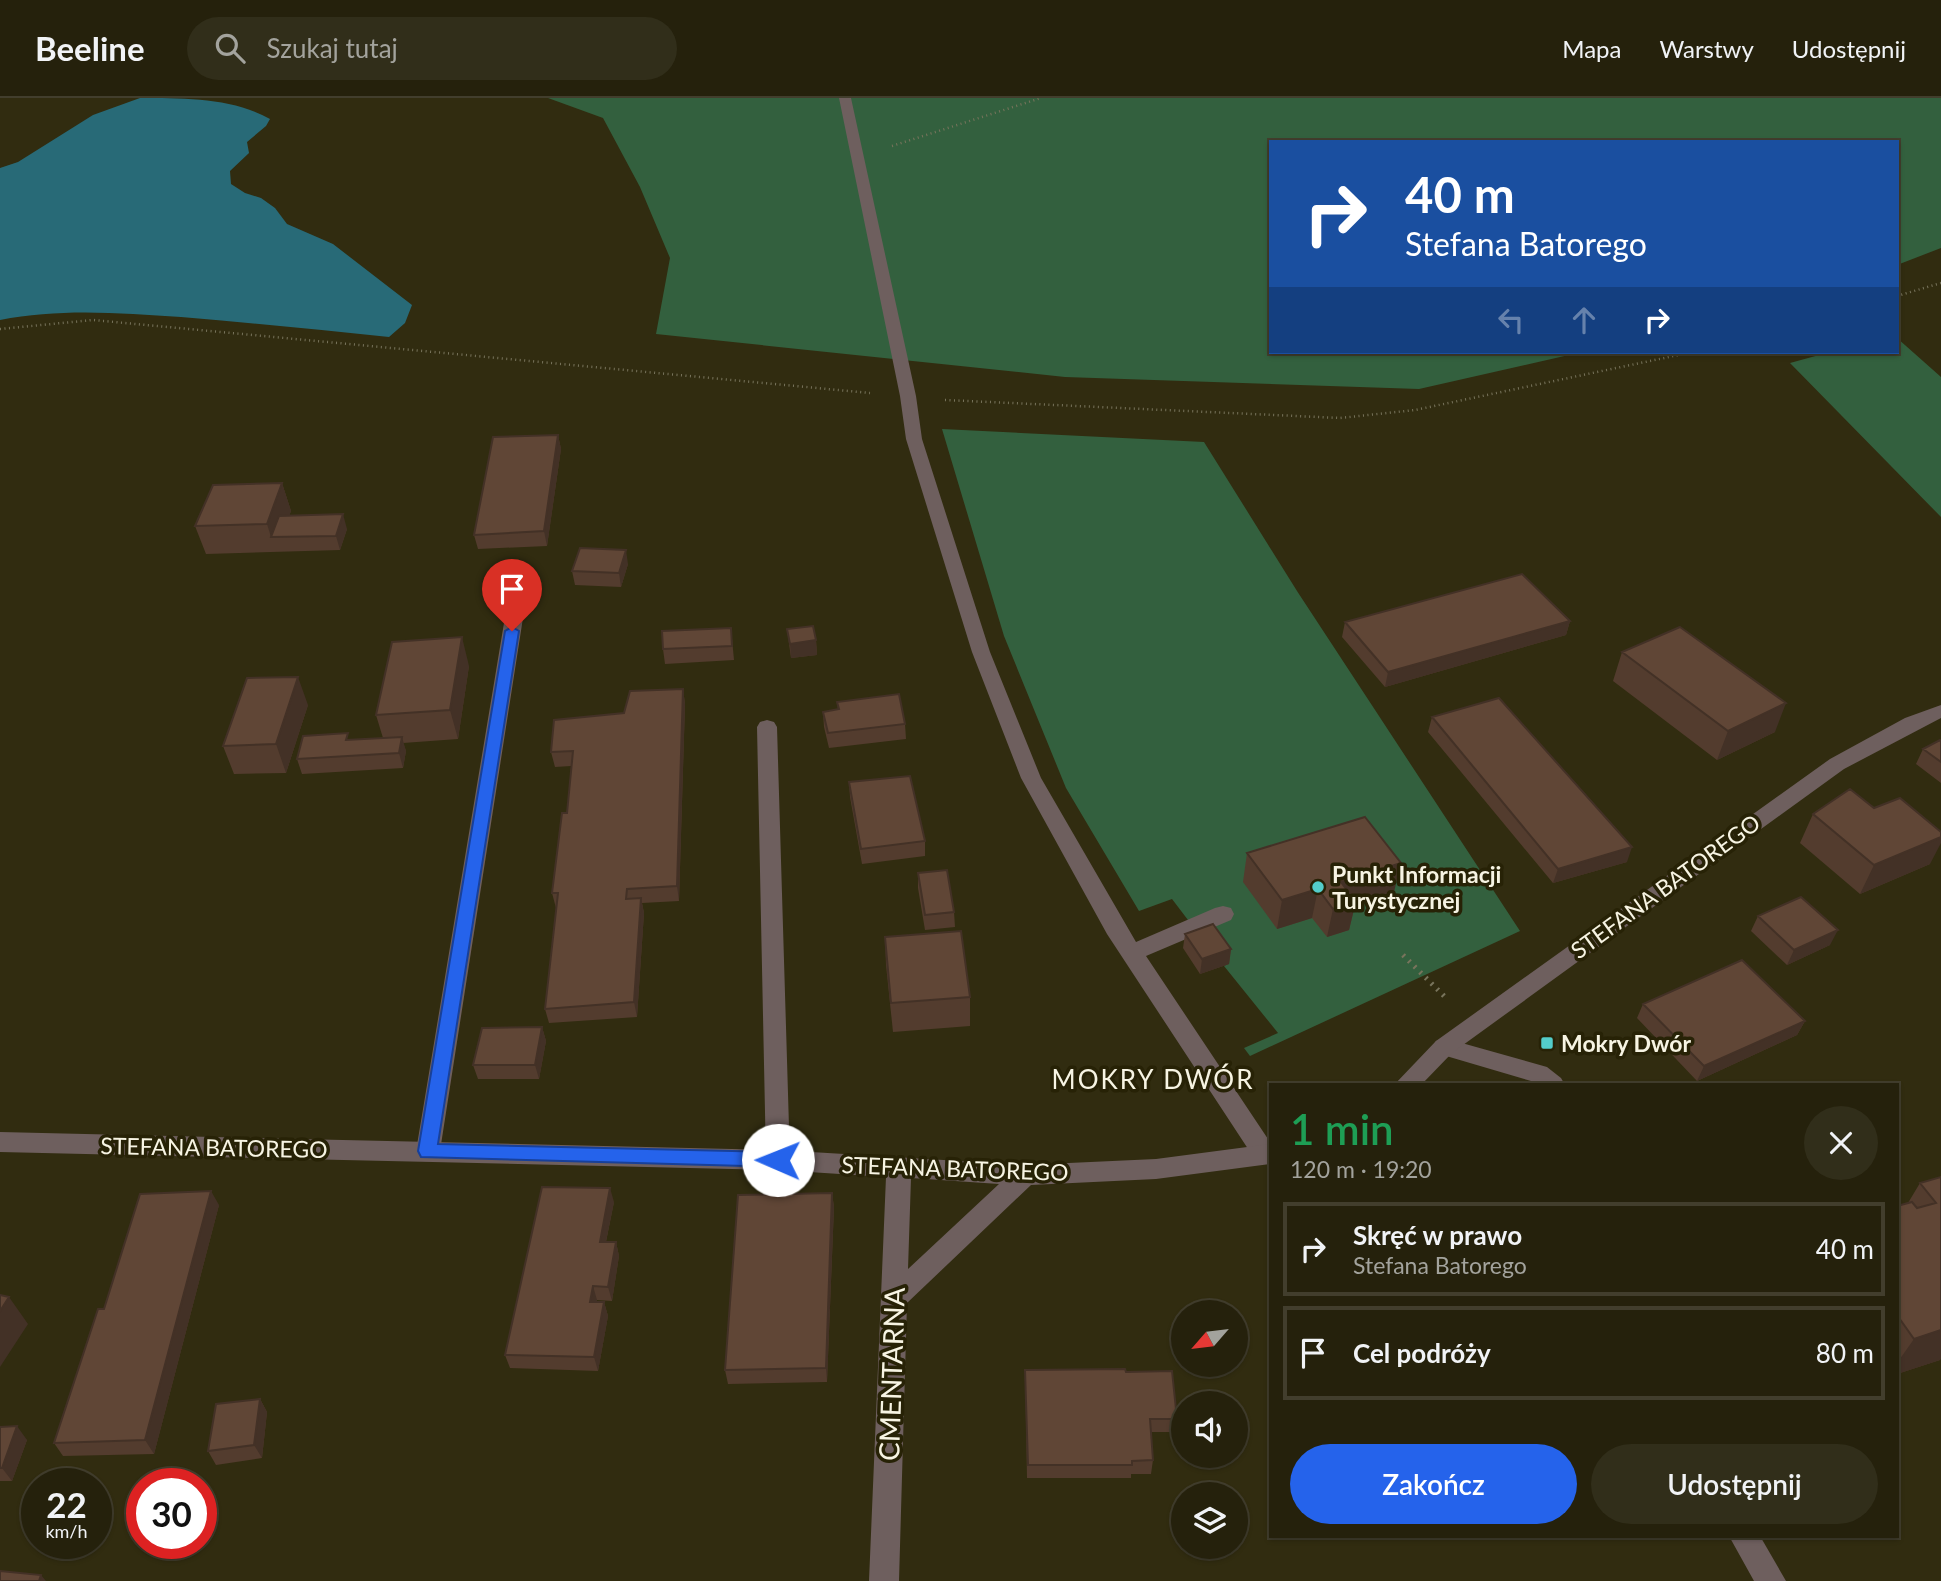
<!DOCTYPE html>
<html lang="pl">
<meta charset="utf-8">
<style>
:root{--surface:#25210c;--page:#312e1a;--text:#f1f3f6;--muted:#a3a39d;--line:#423e2d;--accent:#2563eb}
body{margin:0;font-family:Lato,sans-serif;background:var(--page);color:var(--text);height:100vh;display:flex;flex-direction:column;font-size:26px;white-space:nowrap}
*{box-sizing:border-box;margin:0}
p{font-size:23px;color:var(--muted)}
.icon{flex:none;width:38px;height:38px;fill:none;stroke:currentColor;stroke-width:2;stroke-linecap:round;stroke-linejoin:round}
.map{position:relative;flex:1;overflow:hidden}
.drawer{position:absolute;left:1269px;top:985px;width:630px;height:455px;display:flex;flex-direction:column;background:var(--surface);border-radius:0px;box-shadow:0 2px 5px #0004,0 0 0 2px var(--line)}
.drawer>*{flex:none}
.top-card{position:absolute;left:1269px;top:42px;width:630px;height:214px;border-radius:0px;box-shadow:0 2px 5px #0004,0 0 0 2px var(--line);background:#1a4fa0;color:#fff;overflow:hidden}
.needle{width:46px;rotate:242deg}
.buttons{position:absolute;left:1171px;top:1202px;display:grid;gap:14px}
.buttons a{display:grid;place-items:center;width:77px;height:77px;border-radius:50%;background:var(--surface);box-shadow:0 2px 5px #0004,0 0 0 2px var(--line);font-size:35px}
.speed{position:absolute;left:21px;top:1370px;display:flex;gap:14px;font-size:35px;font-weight:700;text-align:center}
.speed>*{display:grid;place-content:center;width:91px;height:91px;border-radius:50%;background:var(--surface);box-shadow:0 2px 5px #0004,0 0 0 2px var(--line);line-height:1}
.speed small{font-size:18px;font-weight:400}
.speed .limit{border:10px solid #d22;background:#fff;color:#111}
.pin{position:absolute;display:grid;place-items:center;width:60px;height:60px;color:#fff;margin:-72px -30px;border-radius:50% 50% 50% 0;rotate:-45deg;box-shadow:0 0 7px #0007}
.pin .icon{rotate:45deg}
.me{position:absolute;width:77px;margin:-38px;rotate:271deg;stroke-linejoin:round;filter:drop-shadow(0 0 5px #0008)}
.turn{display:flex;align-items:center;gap:24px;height:147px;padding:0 21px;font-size:32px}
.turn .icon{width:91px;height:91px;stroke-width:2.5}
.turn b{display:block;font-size:49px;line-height:60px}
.lanes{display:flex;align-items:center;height:66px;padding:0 21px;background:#0003;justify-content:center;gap:35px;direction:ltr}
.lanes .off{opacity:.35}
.round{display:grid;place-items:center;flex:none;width:74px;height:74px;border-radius:37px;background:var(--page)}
.headline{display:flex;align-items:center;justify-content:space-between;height:119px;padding:0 21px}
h1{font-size:42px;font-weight:600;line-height:52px;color:#1e9e55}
.primary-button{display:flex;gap:14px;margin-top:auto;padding:14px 21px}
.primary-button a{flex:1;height:80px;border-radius:42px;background:var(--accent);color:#fff;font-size:28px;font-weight:600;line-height:80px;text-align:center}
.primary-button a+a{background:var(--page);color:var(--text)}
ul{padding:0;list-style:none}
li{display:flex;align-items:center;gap:21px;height:94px;margin:0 14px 10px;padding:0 7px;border:4px solid var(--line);border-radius:0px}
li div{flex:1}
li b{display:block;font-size:26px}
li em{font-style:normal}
header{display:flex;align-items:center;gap:42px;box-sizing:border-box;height:98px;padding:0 35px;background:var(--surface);border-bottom:2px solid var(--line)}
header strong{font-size:33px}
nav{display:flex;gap:38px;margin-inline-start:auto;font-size:24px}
.search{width:490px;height:63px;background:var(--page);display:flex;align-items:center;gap:18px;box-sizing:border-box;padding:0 24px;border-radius:38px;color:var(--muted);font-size:26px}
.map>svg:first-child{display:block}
.green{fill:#33603e}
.water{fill:#286a77}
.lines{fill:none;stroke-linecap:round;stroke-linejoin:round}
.path-far1{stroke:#78745c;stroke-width:2.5;stroke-dasharray:1 3.5;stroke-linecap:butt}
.path{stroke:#78745c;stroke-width:5;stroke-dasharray:2 6;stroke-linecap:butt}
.lane{fill:#6e5f5e;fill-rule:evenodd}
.street{fill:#6e5f5e;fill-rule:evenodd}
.wall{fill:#533c2e}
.shaded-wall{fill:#433126}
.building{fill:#604636;stroke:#433126;stroke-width:2}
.route{fill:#2563eb;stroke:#184099;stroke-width:2}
.poi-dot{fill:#53cdca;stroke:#272206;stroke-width:2.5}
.labels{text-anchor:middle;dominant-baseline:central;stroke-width:7;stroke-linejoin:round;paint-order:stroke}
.poi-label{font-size:23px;font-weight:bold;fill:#f7f4e3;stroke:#272206;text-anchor:start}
.street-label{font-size:23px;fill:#f7f4e3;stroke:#272206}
.quarter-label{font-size:26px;letter-spacing:2px;fill:#f7f4e3;stroke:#272206}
.near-street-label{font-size:28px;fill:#f7f4e3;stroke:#272206}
</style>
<header>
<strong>Beeline</strong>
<div class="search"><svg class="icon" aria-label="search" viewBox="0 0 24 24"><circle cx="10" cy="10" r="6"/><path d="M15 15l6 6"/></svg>Szukaj tutaj</div>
<nav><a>Mapa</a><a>Warstwy</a><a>Udostępnij</a></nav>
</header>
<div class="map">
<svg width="1941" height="1483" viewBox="0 0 1941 1483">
<rect width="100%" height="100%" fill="#312c10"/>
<path class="green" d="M548 0H1941V150L1897 167V44H1270V254H1582L1419 291 1065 279 656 236 670 160 640 89 603 20Z
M1897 240 1941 279V419L1790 265 1830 254H1897Z
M942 331 1204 344 1297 493 1520 833 1250 958 1244 950 1278 935 1224 868 1228 866 1204 843 1172 801 1139 813 1066 690 1004 538Z"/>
<path class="water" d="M140 0C185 0 233 0 270 21L266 28 247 44 249 55 230 73 231 86 245 95 261 100 275 110 287 126 333 146 412 207 405 225 389 239C320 232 251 225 181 219 121 215 60 210 0 222V70L18 64 93 17Z"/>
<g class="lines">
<path class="path-far1" d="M892 48 1041 0
M1897 198 1941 185
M0 231 93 222 870 295
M945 302 1340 320 1415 312 1693 254"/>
<path class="path" d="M1403 857 1445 899"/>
<path class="lane" d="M839 0H851L916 298 922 341 990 554 1041 680 1136 844 1215 810 1223 808 1231 810 1234 816 1231 822 1146 858 1270 1044V1064L1265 1066 1256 1063 1107 836 1021 680 972 554 906 341 900 298Z
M516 501 525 507 440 1053 437 1060 428 1063 419 1060 416 1053 507 507Z
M767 622 774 624 777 629 790 1062 787 1069 778 1072 769 1069 766 1062 757 629 760 624Z
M1444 940 1547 969 1561 980 1565 987H1536L1531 983 1436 955 1432 949 1436 943Z"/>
<path class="street" d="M1941 607V620L1844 671 1452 955 1421 987H1394L1436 943 1830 661 1905 620Z
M0 1034 778 1052 1025 1067 1156 1061 1270 1046V1066L1156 1081 1031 1087 907 1205 899 1483H869L886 1079 778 1072 0 1054ZM911 1080 999 1086 908 1171Z
M1729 1438H1760L1786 1483H1754Z"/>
</g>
<path class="wall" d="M558 337 561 351 547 448 478 451 474 437Z
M282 385 291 413 289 418 347 431 340 452 206 456 195 428Z
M628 466 621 489 575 487 572 473Z
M1570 523 1566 537 1385 589 1342 539 1345 524Z
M731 530 734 562 665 566 663 551Z
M787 531 816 542 817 557 791 560Z
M1622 554 1775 634 1717 662 1613 583Z
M469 568 458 641 403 645 406 653 403 670 302 676 297 661 350 642 383 640 376 617Z
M683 591 685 606 679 803 642 805 644 815 637 919 549 925 545 911 556 810 552 795 567 715 571 668 555 669 551 654 624 615Z
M837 604 905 626 906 641 829 650 824 629 823 614 838 612Z
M308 607 286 675 234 676 223 648Z
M1432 619 1627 764 1553 785 1428 634Z
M1941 643V685L1916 666 1923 651Z
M849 684 925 743V758L862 766 850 699Z
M1813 716 1930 766 1860 796 1800 745Z
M1247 755 1394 794 1355 807 1349 832 1327 839 1312 820 1277 831 1243 784Z
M918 775 954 814 955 829 925 832 918 790Z
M1758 818 1830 847 1787 867 1751 833Z
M1185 836 1231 851 1229 866 1200 876 1183 850Z
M885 839 970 899V928L893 934 886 867Z
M1643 906 1805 923 1797 937 1697 983 1637 920Z
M542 929 546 943 539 981H478L473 967Z
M1941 1079 1940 1262 1897 1276V1108L1908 1105 1920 1085Z
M832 1095 834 1109 827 1284 728 1286 725 1272Z
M614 1104 606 1144H616L619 1158 612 1203 597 1202 596 1204H604L608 1218 598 1273 510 1270 505 1257Z
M219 1107 154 1356 63 1358 54 1345 104 1211Z
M1025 1272 1177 1321 1175 1334H1151L1153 1362 1151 1376H1131V1380H1027Z
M260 1301 267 1314 262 1360 216 1367 208 1353Z
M0 1329 27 1342 12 1383H0Z"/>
<path class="shaded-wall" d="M558 337 561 351 547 448 544 433Z
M282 385 291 413 281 439H271L267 426Z
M343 416 347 431 340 452 336 438Z
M626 452 628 466 621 489 619 475Z
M1570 523 1566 537 1385 589 1388 574Z
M462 539 469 568 458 641 450 612Z
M816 542 817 557 791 560 790 546Z
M298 579 308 607 286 675 276 646Z
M683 591 685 606 679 803 677 788Z
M1786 605 1775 634 1717 662 1728 633Z
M402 639 406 653 403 670 399 655Z
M1941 739V745L1930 766 1860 796 1874 767Z
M1632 749 1627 764 1553 785 1558 771Z
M1401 765 1394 794 1355 807 1349 832 1327 839 1333 811 1341 784Z
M1318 791 1312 820 1277 831 1282 802Z
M641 800 644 815 637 919 634 904Z
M1838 832 1830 847 1787 867 1794 852Z
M1231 851 1229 866 1200 876 1202 861Z
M1805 923 1797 937 1697 983 1704 968Z
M542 929 546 943 539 981 535 967Z
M610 1090 614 1104 603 1158 600 1144Z
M211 1093 219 1107 154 1356 145 1342Z
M832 1095 834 1109 827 1284 826 1270Z
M616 1144 619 1158 612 1203 608 1189Z
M593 1188 597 1202 594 1218 590 1204Z
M9 1199 28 1226 0 1269V1213Z
M604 1204 608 1218 598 1273 594 1259Z
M1941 1218V1261L1940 1262 1897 1276V1265L1914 1241Z
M260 1301 267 1314 262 1360 254 1347Z
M17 1328 27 1342 12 1383 2 1370Z
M41 1477 46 1483H39Z"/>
<path class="building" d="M558 337 544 433 474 437 493 339Z
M282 385 267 426 195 428 213 387Z
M343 416 336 438 271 439 279 418Z
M580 450 626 452 619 475 572 473Z
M1522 476 1570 523 1388 574 1345 524Z
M813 528 816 542 790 546 787 531Z
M1680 529 1786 605 1728 633 1622 554Z
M731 530 732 548 663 551 662 533Z
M462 539 450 612 376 617 392 544Z
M298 579 276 646 223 648 247 580Z
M683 591 677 788 627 791 626 801 641 800 634 904 545 911 558 795H552L562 715H567L573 653 551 654 554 622 624 615 630 593Z
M899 596 905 626 828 635 823 614 839 611 837 604Z
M1499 600 1632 749 1558 771 1432 619Z
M348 635 346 642 402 639 399 655 297 661 303 638Z
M1940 642 1941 643V664L1923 651Z
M910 678 925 743 861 751 849 684Z
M1850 691 1874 710 1900 700 1941 734V739L1874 767 1813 716Z
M1365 719 1401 765 1341 784 1355 803 1333 811 1318 791 1282 802 1247 755Z
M947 772 954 814 925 817 918 775Z
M1801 799 1838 832 1794 852 1758 818Z
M1213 826 1231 851 1202 861 1185 836Z
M961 833 970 899 891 905 885 839Z
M1742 862 1805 923 1704 968 1643 906Z
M542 929 535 967H473L482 930Z
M1941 1079V1232L1914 1241 1897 1217V1108L1912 1104 1917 1110 1936 1105 1920 1085Z
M542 1089 610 1090 600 1144H616L608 1189 593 1188 590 1204H604L594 1259 505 1257Z
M211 1093 145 1342 54 1345 98 1211H104L140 1096Z
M832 1095 826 1270 725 1272 738 1097Z
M0 1197 9 1199 0 1213Z
M1125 1271 1126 1274 1172 1273 1177 1321H1150L1153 1362 1132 1363V1367H1028L1025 1272Z
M260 1301 254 1347 208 1353 216 1306Z
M17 1328 2 1370H0V1329Z
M0 1473 41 1477 39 1483H0Z"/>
<path class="route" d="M512 529 519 533 438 1046 778 1054 784 1056 787 1062 784 1067 778 1069 421 1059 418 1053 505 533Z"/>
<g class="poi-dot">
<circle cx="1318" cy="789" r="7"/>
<rect x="1540" y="938" width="14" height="14" rx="3.5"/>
</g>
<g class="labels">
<g class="poi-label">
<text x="1332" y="776">Punkt Informacji<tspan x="1332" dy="26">Turystycznej</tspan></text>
<text x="1561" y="945">Mokry Dwór</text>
</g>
<g class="street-label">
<text transform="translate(1665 788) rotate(-36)">STEFANA BATOREGO</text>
<text transform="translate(214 1049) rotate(1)">STEFANA BATOREGO</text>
<text transform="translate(955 1070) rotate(2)">STEFANA BATOREGO</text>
</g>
<g class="quarter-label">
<text x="1153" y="981">MOKRY DWÓR</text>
</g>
<g class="near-street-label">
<text transform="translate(891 1276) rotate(-88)">CMENTARNA</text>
</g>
</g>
</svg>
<div class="buttons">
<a><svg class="needle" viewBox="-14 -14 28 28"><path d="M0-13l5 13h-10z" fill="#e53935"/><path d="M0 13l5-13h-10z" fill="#a3a39d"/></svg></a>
<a><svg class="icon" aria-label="sound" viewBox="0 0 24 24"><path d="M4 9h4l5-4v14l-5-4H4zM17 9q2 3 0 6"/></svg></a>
<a><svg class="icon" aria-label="layers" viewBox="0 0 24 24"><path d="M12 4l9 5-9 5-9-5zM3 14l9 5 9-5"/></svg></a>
</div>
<div class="speed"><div>22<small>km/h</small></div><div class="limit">30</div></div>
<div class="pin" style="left:512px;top:533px;background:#d93025"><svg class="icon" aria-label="arrive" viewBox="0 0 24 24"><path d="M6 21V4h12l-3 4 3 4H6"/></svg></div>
<svg class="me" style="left:778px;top:1062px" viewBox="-20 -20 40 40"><circle r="19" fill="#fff"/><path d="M0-13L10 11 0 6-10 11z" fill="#2563eb"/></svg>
<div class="top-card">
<div class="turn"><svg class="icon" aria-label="right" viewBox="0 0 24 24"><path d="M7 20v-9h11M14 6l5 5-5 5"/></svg><div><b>40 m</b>Stefana Batorego</div></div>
<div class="lanes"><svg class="icon off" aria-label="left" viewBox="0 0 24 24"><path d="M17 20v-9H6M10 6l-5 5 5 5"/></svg><svg class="icon off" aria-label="ahead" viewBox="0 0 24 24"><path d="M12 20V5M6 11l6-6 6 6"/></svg><svg class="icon" aria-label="right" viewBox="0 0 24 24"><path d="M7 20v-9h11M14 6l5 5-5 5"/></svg></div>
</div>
<section class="drawer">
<div class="headline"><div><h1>1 min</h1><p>120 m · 19:20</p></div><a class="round"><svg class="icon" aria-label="close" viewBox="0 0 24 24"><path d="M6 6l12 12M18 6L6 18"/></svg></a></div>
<ul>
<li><svg class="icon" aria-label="right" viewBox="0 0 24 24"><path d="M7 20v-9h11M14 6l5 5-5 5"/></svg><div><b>Skręć w prawo</b><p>Stefana Batorego</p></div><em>40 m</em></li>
<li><svg class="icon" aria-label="arrive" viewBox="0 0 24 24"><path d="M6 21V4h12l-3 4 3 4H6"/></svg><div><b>Cel podróży</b></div><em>80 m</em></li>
</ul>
<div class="primary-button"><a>Zakończ</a><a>Udostępnij</a></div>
</section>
</div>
